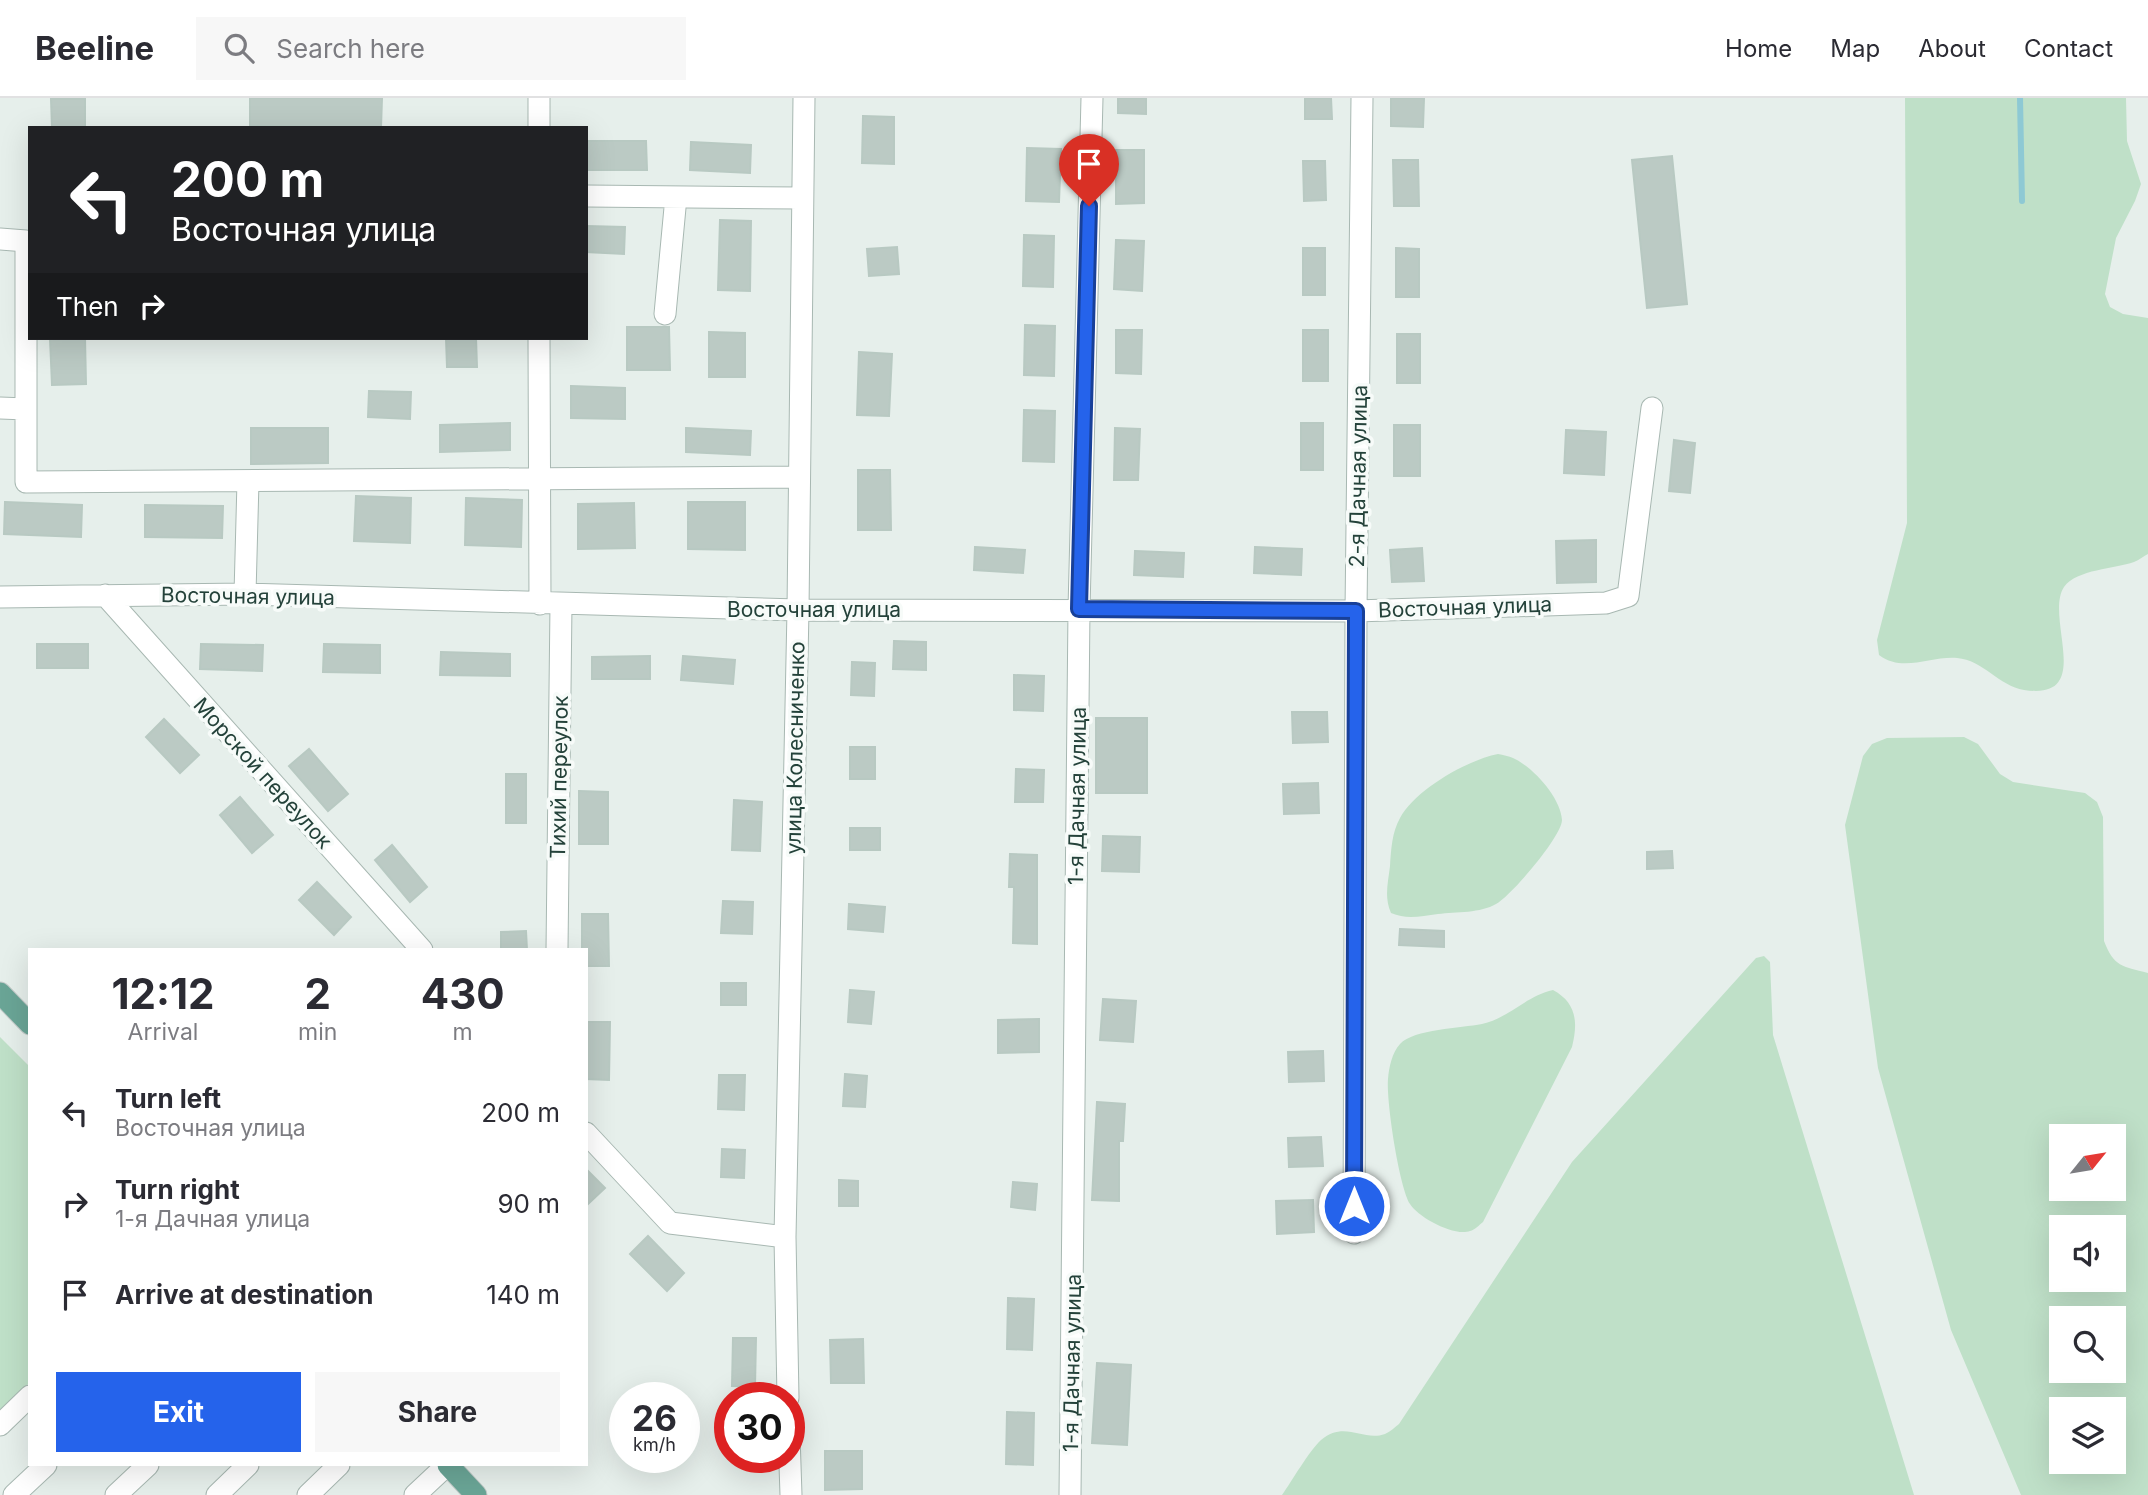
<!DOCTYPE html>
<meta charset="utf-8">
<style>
:root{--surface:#fff;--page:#f7f7f7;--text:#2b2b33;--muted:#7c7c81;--line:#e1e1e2;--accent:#2563eb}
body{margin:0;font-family:Inter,sans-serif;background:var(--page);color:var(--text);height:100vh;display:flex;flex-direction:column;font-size:26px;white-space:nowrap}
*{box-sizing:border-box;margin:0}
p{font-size:23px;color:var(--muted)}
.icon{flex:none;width:38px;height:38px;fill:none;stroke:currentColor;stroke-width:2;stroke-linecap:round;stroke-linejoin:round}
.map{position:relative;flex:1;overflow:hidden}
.sheet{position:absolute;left:28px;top:850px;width:560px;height:518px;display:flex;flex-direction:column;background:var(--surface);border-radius:0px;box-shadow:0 7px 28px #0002}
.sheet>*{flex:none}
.banner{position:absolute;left:28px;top:28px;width:560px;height:214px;border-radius:0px;box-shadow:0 7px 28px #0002;background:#202124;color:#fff;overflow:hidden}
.needle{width:46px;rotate:60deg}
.controls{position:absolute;left:2049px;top:1026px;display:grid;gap:14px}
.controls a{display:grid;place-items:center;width:77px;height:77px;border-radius:0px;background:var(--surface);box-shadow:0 7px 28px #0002;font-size:35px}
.speed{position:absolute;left:609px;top:1284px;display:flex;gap:14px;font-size:35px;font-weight:700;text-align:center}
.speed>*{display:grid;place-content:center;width:91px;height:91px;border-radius:50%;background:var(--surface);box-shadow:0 7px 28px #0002;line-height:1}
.speed small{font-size:18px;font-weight:400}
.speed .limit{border:10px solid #d22;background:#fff;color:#111}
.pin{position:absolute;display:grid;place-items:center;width:60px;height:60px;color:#fff;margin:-72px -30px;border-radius:50% 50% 50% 0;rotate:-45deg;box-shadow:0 0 7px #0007}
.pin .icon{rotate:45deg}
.me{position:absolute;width:77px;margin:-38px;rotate:0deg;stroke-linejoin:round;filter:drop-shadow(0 0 5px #0008)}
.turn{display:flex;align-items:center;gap:24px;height:147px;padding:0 28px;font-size:32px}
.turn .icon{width:91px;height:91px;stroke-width:2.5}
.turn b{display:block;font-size:49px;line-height:60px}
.then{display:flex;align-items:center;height:66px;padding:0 28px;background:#0003;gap:14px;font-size:26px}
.eta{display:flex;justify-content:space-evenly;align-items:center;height:119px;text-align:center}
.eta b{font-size:42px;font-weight:700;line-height:49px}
.primary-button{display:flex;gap:14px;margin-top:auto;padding:14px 28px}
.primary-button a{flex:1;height:80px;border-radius:0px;background:var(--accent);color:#fff;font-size:28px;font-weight:700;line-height:80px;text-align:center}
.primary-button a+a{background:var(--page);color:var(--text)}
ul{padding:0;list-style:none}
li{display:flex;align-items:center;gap:21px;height:91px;padding:0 28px}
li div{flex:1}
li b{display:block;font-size:26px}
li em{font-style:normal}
header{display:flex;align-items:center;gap:42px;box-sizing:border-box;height:98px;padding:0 35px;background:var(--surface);border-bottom:2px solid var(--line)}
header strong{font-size:33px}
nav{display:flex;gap:38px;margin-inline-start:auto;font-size:24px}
.search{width:490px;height:63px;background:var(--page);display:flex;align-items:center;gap:18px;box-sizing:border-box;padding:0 24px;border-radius:0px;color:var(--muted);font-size:26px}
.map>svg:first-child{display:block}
.green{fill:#bfe0c8;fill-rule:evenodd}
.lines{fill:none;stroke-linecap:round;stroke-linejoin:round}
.stream{stroke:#8ec9d4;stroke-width:6}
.building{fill:#bbcac4;stroke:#b8c9c2;stroke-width:2}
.minor-casing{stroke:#a8b8b2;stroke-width:23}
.major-casing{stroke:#c2cac8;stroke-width:23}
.minor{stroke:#fff;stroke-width:21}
.major{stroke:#6aa596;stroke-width:21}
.route-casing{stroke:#184099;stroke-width:18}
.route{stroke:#2563eb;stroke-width:12}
.labels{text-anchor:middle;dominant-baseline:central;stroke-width:7;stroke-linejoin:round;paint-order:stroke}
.street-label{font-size:21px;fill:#24423a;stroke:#f7fbf9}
</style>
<header>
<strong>Beeline</strong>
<div class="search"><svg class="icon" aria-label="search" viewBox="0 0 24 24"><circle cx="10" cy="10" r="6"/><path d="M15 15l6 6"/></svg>Search here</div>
<nav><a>Home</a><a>Map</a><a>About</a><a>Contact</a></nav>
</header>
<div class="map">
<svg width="2148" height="1397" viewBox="0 0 2148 1397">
<rect width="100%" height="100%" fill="#e6efeb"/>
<path class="green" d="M1905 0H2126L2127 43 2141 86 2135 103 2116 140 2105 196 2110 209 2123 216 2148 220V456C2144 458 2139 462 2134 464 2115 471 2077 471 2064 489 2044 519 2096 603 2024 592 1999 588 1983 562 1957 560 1930 558 1903 575 1879 557L1877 542 1907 425Z
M1964 639 1978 646 2000 676 2013 684 2085 695 2097 704 2103 719 2104 843C2114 869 2122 868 2148 875V1397H2021L1951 1232 1878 970 1845 727 1863 658 1872 646 1887 640ZM2062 1038H2114V1090H2062ZM2062 1129H2114V1181H2062ZM2062 1220H2114V1272H2062ZM2062 1311H2114V1363H2062Z
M1498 656C1503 657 1509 658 1513 660 1533 669 1561 700 1562 722 1562 738 1511 798 1496 806 1481 815 1456 814 1438 816 1421 818 1407 822 1391 815 1384 799 1388 785 1390 768 1391 752 1392 734 1400 720 1415 692 1467 662 1498 656Z
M1764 858 1770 864 1773 937 1914 1397H1282C1292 1383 1309 1353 1321 1342 1345 1322 1363 1344 1385 1336 1390 1334 1395 1329 1399 1326L1572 1064 1756 860Z
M1553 892C1577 905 1578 925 1572 949L1483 1124C1479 1127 1475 1132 1470 1133 1454 1139 1418 1119 1410 1106 1399 1088 1386 1002 1388 981 1389 969 1392 955 1400 946 1414 931 1461 930 1482 926 1509 920 1526 898 1553 892Z
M0 939 30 969V1284L0 1314Z"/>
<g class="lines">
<path class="stream" d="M2020 0 2022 103"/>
</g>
<path class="building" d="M250 0H382L381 30 250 28Z
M1118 0H1146V16L1118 15Z
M1305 0H1331L1332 21H1305Z
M1391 0H1424L1423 29 1391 28Z
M51 1H85V30H52Z
M863 18 894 19V66L862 65Z
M586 43H646L647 72H586Z
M691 44 751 47 750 75 690 72Z
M1027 50 1061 51 1059 104 1026 103Z
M1116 52H1144V105L1116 106Z
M1672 58 1687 206 1647 210 1632 62Z
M1393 62H1418L1419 108H1394Z
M1303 63H1325L1326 102 1304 103Z
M720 122 751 123 750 193 718 192Z
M586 128 625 129 624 156 586 154Z
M1024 137 1054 138 1053 189 1023 188Z
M1116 142 1144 143 1142 193 1114 191Z
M897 149 899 176 869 178 867 151Z
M1303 150H1325V197H1303Z
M1396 150 1419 151V199H1396Z
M1025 227 1055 228 1054 278 1024 277Z
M627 229H669L670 272H627Z
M1116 232H1142L1141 276 1116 275Z
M1303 232H1328V283H1303Z
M709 234 745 235V279H709Z
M1397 236H1420V285H1397Z
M50 240H85L86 286 52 287Z
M446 240H476L477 269H447Z
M859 254 892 256 889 318 857 317Z
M571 288 625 290V321L571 320Z
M369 293 411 294 410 321 368 319Z
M1024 312 1055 313 1054 364 1023 363Z
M510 325V352L440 354V327Z
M1301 325H1323V372H1301Z
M1394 327H1420V378H1394Z
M251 330H328V365L251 366Z
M686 330 751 333 750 357 686 354Z
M1115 330 1140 331 1138 382H1114Z
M1566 332 1606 334 1604 377 1564 375Z
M1674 342 1695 345 1690 395 1669 393Z
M858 372H890L891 432H858Z
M356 398 411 400 410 445 354 443Z
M466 400 522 402 521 449 465 447Z
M5 404 82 407 81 439 4 436Z
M688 404H745V452L688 451Z
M634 405 635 450 578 451V406Z
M145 407 223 408 222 440 145 439Z
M1596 442V484L1557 485 1556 443Z
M975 449 1025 452 1023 475 974 472Z
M1255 449 1302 451 1301 477 1254 475Z
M1422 450 1424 483 1392 484 1390 452Z
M1135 453 1184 455 1183 479 1134 477Z
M894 543 926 544V572L893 571Z
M37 546H88V570H37Z
M201 546 263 547 262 573 200 571Z
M324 546 380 547V575L323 574Z
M441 554 510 556V578L440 577Z
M650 558V581H592V559Z
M683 558 735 562 733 586 681 582Z
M852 564 875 565 874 598 851 597Z
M1014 577 1044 578 1043 613 1014 612Z
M1292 614H1327L1328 644 1293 645Z
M1096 620H1147V695H1096Z
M164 621 199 657 180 675 146 639Z
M850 649H875V681H850Z
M309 651 348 696 328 713 289 668Z
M1016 671 1044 672 1043 704H1015Z
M506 676H526V725H506Z
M1318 685 1319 715 1284 716 1283 686Z
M579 693 608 694V746H579Z
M240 699 273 737 252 755 220 717Z
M734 702 762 704 760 753 732 752Z
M850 730H880V752H850Z
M1103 738 1140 739 1139 774 1102 773Z
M392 747 427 789 410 804 375 762Z
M1672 753 1673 770 1647 771V754Z
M1010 756 1037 757V846L1013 845 1014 789H1009Z
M317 784 351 819 334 837 299 802Z
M723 803 753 804 752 836 721 835Z
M849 806 885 809 883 834 848 831Z
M582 816H608L609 868H586V852H582Z
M1400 831 1444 833V849L1399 847Z
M526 833 527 852H501V834Z
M721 885H746V907H721Z
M850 892 874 894 871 926 848 924Z
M1103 901 1136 903 1133 944 1100 942Z
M1039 921V954L998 955V922Z
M587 924H610L609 982 586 981Z
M1323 953 1324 983 1289 984 1288 954Z
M845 976 867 978 865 1009 843 1008Z
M719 977H745L744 1012 718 1011Z
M1097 1004 1125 1006 1123 1043H1119V1103L1092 1102Z
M1321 1039 1323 1068 1289 1069 1288 1040Z
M722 1051 745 1052 744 1080 721 1079Z
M586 1071 605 1090 586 1108Z
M839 1082 858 1083V1108H839Z
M1013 1084 1037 1086 1035 1112 1011 1109Z
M1313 1102 1314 1134 1277 1136 1276 1103Z
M648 1138 684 1175 667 1193 630 1156Z
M1008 1200 1034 1201 1032 1252 1007 1251Z
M733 1240H756L755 1289 732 1288Z
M863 1241 864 1285H831L830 1242Z
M1097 1265 1131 1267 1127 1347 1092 1345Z
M1007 1314 1034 1315 1033 1367 1006 1366Z
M825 1353H862V1391L825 1392Z"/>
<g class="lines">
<g class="minor-casing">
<path id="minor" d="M539 30V0
M586 98 801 100
M0 141 26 143V384L798 379
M665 216 676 99
M539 240 540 506
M0 310 26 311
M245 496 248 383
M105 497 422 852
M0 499 245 496 798 512 1356 513 1606 505 1628 498 1652 310
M557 852 561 506
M586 1035 670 1125 785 1139
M1354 1135 1356 513 1362 0
M788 1300 785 1139 798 512 804 0
M0 1327 30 1298
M789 1337 791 1397
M14 1397 46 1367
M116 1397 148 1367
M217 1397 248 1367
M308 1397 339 1367
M415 1397 447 1367
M1070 1397 1079 511 1092 0"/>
</g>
<g class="major-casing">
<path id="major" d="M0 895 30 926
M448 1367 476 1397"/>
</g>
<use href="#minor" class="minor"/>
<use href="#major" class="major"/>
</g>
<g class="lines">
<g class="route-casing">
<path id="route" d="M1089 108 1079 511 1356 513 1354 1108"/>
</g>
<use href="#route" class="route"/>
</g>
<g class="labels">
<g class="street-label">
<text transform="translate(1358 378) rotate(-89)">2-я Дачная улица</text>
<text transform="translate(248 498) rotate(1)">Восточная улица</text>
<text transform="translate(1465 509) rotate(-2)">Восточная улица</text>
<text x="814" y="511">Восточная улица</text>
<text transform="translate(795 650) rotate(-89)">улица Колесниченко</text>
<text transform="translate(263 675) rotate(48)">Морской переулок</text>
<text transform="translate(559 679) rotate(-89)">Тихий переулок</text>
<text transform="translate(1077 698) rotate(-89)">1-я Дачная улица</text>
<text transform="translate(1072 1265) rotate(-89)">1-я Дачная улица</text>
</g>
</g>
</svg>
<div class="controls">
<a><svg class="needle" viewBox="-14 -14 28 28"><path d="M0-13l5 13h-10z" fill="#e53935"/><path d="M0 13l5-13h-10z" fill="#7c7c81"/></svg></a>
<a><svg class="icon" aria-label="sound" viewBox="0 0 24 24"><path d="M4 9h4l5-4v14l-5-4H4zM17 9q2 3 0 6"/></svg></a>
<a><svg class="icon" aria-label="search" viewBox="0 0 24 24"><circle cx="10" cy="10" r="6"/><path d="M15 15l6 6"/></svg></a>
<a><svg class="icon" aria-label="layers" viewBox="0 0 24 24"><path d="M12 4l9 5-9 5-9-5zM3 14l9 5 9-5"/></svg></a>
</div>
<div class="speed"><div>26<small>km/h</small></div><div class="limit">30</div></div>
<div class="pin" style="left:1089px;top:108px;background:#d93025"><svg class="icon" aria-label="arrive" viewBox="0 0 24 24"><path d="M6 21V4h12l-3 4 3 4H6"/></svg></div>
<svg class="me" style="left:1354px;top:1108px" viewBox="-20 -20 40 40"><circle r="17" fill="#2563eb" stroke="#fff" stroke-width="3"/><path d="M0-11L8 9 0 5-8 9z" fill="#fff"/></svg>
<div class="banner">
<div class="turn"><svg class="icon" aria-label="left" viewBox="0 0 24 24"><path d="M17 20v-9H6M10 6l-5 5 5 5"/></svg><div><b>200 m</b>Восточная улица</div></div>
<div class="then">Then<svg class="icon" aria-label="right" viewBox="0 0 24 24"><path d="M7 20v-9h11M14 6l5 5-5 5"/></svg></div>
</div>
<section class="sheet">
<div class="eta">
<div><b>12:12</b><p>Arrival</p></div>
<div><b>2</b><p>min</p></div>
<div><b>430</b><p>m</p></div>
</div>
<ul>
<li><svg class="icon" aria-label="left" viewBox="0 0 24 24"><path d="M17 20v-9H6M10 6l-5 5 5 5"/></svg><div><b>Turn left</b><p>Восточная улица</p></div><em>200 m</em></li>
<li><svg class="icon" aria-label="right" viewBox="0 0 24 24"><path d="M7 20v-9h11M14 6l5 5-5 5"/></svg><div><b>Turn right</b><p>1-я Дачная улица</p></div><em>90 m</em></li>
<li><svg class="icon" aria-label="arrive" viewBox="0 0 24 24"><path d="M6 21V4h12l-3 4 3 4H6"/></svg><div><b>Arrive at destination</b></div><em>140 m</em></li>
</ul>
<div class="primary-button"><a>Exit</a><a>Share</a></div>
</section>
</div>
